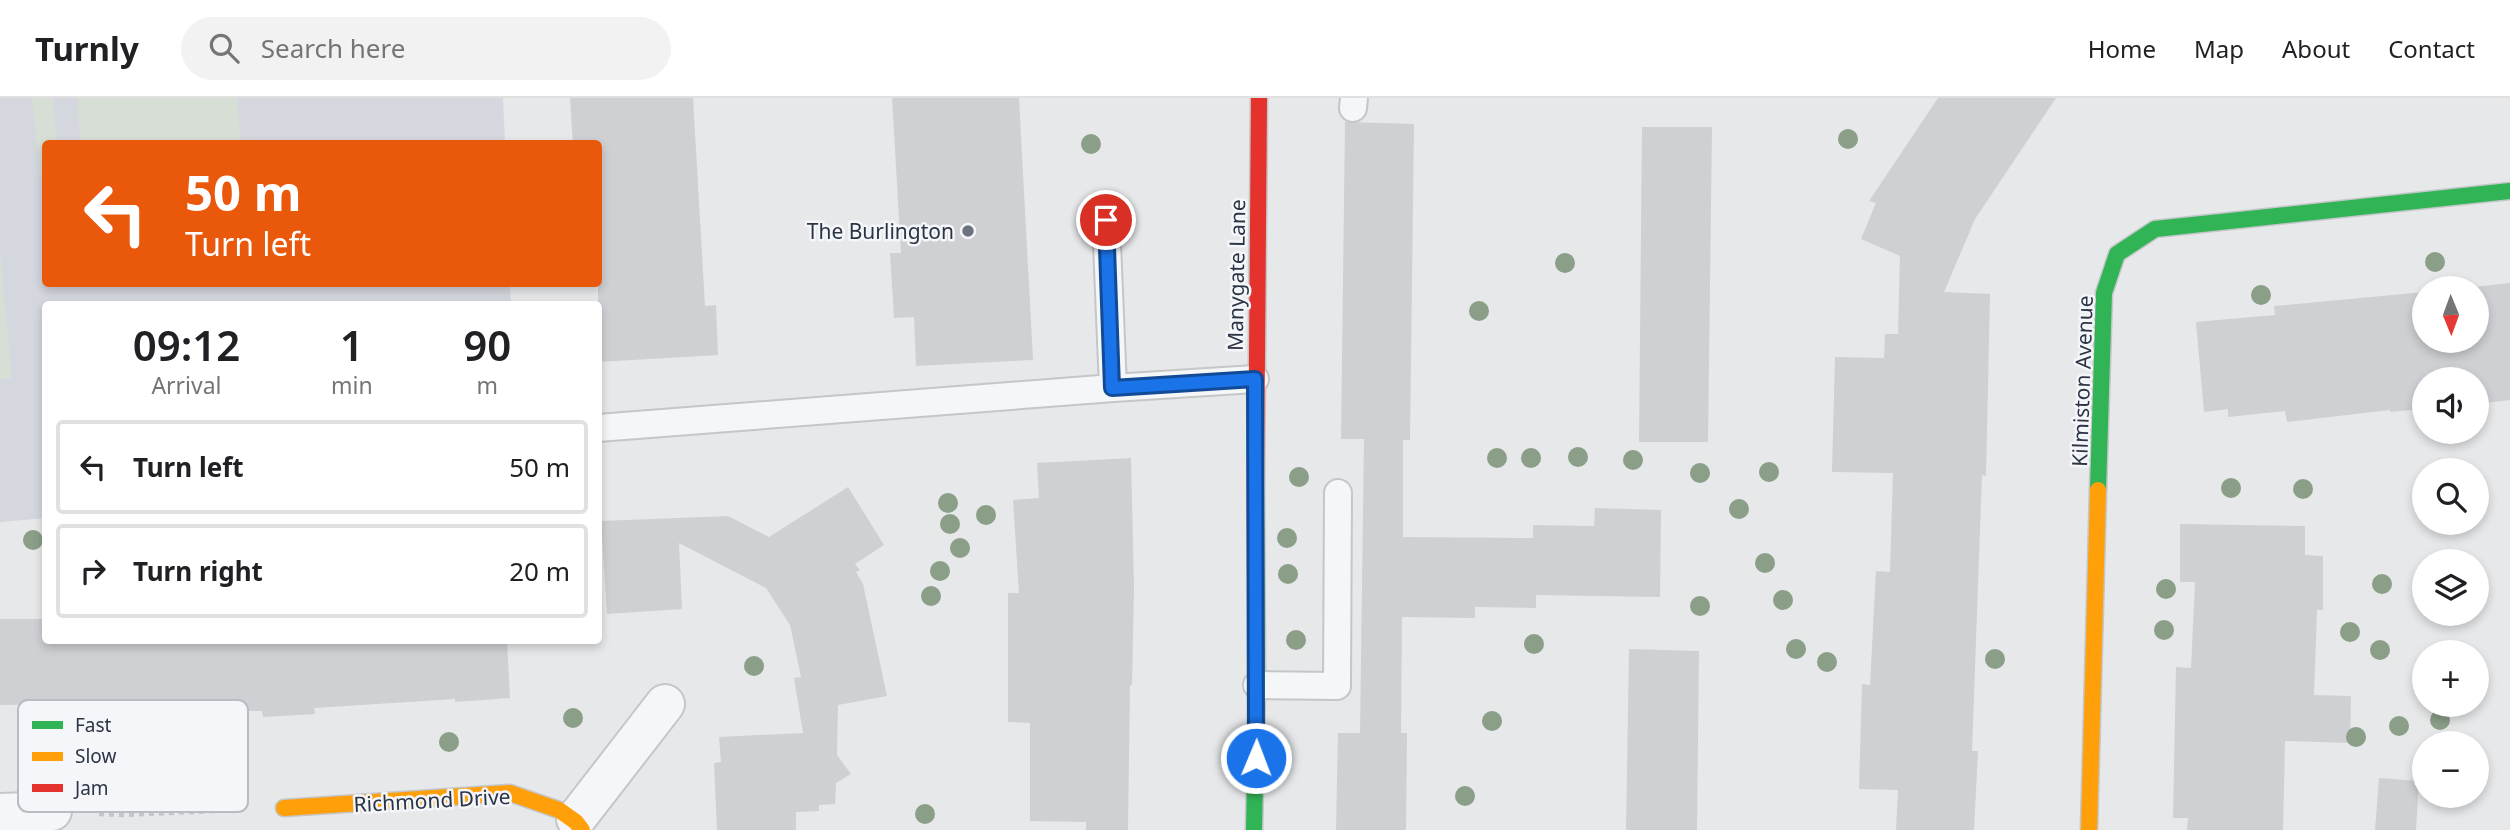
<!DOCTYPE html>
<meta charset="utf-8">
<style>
:root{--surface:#fff;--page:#f2f2f2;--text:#202124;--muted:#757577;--line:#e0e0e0}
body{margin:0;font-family:"Noto Sans",sans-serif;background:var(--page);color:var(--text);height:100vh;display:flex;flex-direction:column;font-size:26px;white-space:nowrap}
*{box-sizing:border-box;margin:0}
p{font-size:23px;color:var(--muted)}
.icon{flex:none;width:38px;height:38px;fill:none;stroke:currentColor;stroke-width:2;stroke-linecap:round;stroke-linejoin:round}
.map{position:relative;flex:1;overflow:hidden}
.details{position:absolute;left:42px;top:203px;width:560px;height:343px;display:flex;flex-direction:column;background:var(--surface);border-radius:7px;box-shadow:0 4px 10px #0003}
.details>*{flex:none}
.guide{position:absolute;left:42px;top:42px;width:560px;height:147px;border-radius:7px;box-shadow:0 4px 10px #0003;background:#ea580c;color:#fff;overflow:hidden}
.needle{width:46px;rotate:179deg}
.buttons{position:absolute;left:2412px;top:178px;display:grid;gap:14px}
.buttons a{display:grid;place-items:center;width:77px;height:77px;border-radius:50%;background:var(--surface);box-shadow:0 4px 10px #0003;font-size:35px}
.pin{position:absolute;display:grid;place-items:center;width:60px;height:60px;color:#fff;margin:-30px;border:4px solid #fff;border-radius:50%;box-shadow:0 2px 7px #0007}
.me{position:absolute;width:77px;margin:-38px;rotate:1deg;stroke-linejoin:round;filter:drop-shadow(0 0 5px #0008)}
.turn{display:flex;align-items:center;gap:24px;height:147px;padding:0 28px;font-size:32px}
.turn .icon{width:91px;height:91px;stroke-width:2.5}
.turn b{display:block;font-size:49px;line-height:60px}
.eta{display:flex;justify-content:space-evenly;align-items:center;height:119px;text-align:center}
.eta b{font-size:42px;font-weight:600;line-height:49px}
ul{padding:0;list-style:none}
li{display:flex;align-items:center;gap:21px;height:94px;margin:0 14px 10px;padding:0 14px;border:4px solid var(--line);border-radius:7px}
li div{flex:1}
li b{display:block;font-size:26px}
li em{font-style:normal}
header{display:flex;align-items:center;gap:42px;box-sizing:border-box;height:98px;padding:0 35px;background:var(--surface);border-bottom:2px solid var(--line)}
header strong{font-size:33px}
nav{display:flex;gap:38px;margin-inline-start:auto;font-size:24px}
.search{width:490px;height:63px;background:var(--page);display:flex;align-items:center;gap:18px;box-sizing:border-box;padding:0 24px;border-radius:38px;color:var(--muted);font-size:26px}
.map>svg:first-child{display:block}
.built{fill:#d4d7dd}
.green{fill:#d6ded6}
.building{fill:#ced0d3}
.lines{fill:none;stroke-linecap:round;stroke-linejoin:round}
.lane-casing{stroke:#c4c6c8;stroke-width:30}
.street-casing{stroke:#c4c6c8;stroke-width:42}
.fast-casing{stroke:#c4c6c8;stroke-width:19}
.slow-casing{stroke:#c4c6c8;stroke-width:19}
.jam-casing{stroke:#c4c6c8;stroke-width:19}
.path{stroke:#c5c6ca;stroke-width:4.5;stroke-dasharray:5 5;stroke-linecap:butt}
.lane{stroke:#f5f6f7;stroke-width:26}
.street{stroke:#f5f6f7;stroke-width:38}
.fast{stroke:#30b455;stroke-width:16}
.slow{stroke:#ff9f0a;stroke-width:16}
.jam{stroke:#e5322d;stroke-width:16}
.tree{fill:#8a9e88}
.route-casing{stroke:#114b97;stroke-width:18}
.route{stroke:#1a73e8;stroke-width:12}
.poi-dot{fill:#6c737f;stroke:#f4f6f9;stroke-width:2.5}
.labels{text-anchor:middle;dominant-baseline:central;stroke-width:5;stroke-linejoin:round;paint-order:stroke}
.poi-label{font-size:21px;fill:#2b3445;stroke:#f4f6f9;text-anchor:end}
.street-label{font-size:21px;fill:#2b3445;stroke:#f4f6f9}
.key{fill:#f4f6f9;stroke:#b8bcc3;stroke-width:2}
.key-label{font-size:19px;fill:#2b3445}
</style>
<header>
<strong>Turnly</strong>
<div class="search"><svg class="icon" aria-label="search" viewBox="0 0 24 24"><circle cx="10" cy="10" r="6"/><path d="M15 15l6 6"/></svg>Search here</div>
<nav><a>Home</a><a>Map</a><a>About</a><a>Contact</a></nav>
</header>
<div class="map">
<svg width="2510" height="732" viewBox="0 0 2510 732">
<rect width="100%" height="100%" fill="#e6e8ea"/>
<path class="built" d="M0 0H503L505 45 46 46V186H510L511 206H46L45 420 0 424Z"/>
<path class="green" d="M32 0H53L57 45 46 46 45 79 40 80Z
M77 0H237L241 45H81Z
M0 152 12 280 0 281Z"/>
<path class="building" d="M570 0H693L705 208 716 207 718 257 598 264V46H573Z
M892 0H1019L1033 262 916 268 914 219 894 220 890 155H901Z
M1938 0H2056L1975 121 1944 194 1990 196 1986 378 1982 377 1972 653H1978L1974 732H1896L1898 692 1859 691 1862 586 1870 587 1876 473 1890 474 1893 375 1832 374 1835 259 1884 260 1885 236H1898L1900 158 1861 141 1876 105 1869 103Z
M1345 24 1414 26 1410 342H1403V439L1533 440V427L1594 428 1595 410 1661 412 1660 499 1536 497V510L1475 509V520L1402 519 1401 635H1407L1406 732H1336L1338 635H1360L1364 341H1341Z
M1642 29H1712L1708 344H1639Z
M2510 185V302L2476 306V282H2424V311L2390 314V312L2287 324 2285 313 2228 319V311L2204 314 2196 224 2275 217 2274 208 2424 194V243H2476V191H2454Z
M1131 360 1134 489 1132 587H1130L1128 732H1086V724L1030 723V625L1008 624V495H1019L1013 402 1039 400 1037 365Z
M848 389 884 447 855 466 860 472 856 474 863 486 887 598 838 607 837 657 851 676 836 685 835 706 819 707V713L796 714V732H717L714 665 721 664 719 639 803 635 794 580 801 579 790 527 766 490 679 445 682 511 607 516 601 423 728 418 769 439Z
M2180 426 2305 428V457L2323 458V512H2317L2314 597 2351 598 2350 645 2285 643 2283 732H2187L2188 720H2173L2176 569 2191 570 2195 484H2180Z
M0 521H46V542H507L510 600 455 604V601L314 610 315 616 263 619 262 613 173 614V625L117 627 123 701 72 705 62 694 57 606 0 607Z
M1629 551 1699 553 1697 732H1626Z
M2379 680 2419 683 2416 732H2375Z"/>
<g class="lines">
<g class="lane-casing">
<path id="lane" d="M1353 10 1354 0
M1106 122 1113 290
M598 330 1113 290 1255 281
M1257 587 1337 588 1338 395"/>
</g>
<g class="street-casing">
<path id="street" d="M0 715 52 713
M576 721 665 606"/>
</g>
<g class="fast-casing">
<path id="fast" d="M2098 392 2104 195 2117 156 2155 131 2510 93
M1254 732 1257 587 1256 387"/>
</g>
<g class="slow-casing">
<path id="slow" d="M284 710 510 695 559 712 576 724 582 732
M2089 732 2098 392"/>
</g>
<g class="jam-casing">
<path id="jam" d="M1256 387 1259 0"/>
</g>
<path class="path" d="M99 716 124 717 237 712"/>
<use href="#lane" class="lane"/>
<use href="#street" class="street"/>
<use href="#fast" class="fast"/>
<use href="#slow" class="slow"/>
<use href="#jam" class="jam"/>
</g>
<g class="tree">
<circle cx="1848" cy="41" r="10"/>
<circle cx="1091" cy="46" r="10"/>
<circle cx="2435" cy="164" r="10"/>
<circle cx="1565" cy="165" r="10"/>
<circle cx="2261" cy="197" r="10"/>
<circle cx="1479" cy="213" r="10"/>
<circle cx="1578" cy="359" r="10"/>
<circle cx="1497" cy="360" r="10"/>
<circle cx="1531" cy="360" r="10"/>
<circle cx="1633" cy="362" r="10"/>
<circle cx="1769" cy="374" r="10"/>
<circle cx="1700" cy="375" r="10"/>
<circle cx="1299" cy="379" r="10"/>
<circle cx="2231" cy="390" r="10"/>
<circle cx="2303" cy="391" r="10"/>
<circle cx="948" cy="405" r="10"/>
<circle cx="1739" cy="411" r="10"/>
<circle cx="986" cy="417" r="10"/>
<circle cx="950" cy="426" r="10"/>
<circle cx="1287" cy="440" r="10"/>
<circle cx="33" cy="442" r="10"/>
<circle cx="960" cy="450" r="10"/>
<circle cx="1765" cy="465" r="10"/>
<circle cx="940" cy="473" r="10"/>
<circle cx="1288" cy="476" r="10"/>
<circle cx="2382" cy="486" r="10"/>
<circle cx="2166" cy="491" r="10"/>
<circle cx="931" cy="498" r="10"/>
<circle cx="1783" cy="502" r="10"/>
<circle cx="1700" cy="508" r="10"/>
<circle cx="2164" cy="532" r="10"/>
<circle cx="2350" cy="534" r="10"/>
<circle cx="1296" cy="542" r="10"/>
<circle cx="1534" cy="546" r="10"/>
<circle cx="1796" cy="551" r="10"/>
<circle cx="2380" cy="552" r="10"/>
<circle cx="1995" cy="561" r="10"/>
<circle cx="1827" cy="564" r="10"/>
<circle cx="754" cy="568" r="10"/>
<circle cx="573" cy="620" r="10"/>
<circle cx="2440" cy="622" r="10"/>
<circle cx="1492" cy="623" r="10"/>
<circle cx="2399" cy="628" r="10"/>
<circle cx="27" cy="639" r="10"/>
<circle cx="2356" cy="639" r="10"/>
<circle cx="449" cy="644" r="10"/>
<circle cx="1465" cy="698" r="10"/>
<circle cx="925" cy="716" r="10"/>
</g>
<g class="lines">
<g class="route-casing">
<path id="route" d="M1106 122 1112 290 1255 281 1256 660"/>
</g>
<use href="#route" class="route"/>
</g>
<circle class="poi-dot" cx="968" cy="133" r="7"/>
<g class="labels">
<g class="poi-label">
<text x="954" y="133">The Burlington</text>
</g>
<g class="street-label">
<text transform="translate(1236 177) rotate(-89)">Manygate Lane</text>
<text transform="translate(2082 283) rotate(-88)">Kilmiston Avenue</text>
<text transform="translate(432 702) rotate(-3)">Richmond Drive</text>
</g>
</g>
<rect x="18" y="602" width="230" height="112" rx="10" class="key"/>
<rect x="32" y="623" width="31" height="8" fill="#30b455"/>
<rect x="32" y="654" width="31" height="9" fill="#ff9f0a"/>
<rect x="32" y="686" width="31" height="8" fill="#e5322d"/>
<g class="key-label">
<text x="75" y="634">Fast</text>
<text x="75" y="665">Slow</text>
<text x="75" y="697">Jam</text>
</g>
</svg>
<div class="buttons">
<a><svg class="needle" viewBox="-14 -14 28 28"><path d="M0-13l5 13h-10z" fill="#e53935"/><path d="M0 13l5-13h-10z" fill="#757577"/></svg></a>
<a><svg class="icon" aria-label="sound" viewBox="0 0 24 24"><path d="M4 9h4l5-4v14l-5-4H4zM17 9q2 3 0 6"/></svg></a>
<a><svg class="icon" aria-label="search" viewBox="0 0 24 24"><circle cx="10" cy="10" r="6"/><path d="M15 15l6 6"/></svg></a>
<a><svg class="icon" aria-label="layers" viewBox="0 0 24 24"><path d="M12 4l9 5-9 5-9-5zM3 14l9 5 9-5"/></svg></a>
<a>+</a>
<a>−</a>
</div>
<div class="pin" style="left:1106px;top:122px;background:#d93025"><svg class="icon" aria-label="arrive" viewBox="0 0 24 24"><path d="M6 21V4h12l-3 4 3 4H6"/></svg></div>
<svg class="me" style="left:1256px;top:660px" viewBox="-20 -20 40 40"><circle r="17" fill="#1a73e8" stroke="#fff" stroke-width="3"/><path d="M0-11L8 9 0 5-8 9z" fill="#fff"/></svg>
<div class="guide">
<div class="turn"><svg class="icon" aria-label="left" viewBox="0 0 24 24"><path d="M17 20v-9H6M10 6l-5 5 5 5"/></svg><div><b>50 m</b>Turn left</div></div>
</div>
<section class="details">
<div class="eta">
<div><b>09:12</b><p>Arrival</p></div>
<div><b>1</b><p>min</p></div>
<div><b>90</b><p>m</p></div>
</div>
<ul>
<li><svg class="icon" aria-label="left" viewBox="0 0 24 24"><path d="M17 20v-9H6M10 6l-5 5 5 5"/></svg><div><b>Turn left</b></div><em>50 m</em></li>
<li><svg class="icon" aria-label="right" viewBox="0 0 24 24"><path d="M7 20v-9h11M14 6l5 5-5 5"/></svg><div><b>Turn right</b></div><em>20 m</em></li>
</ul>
</section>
</div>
